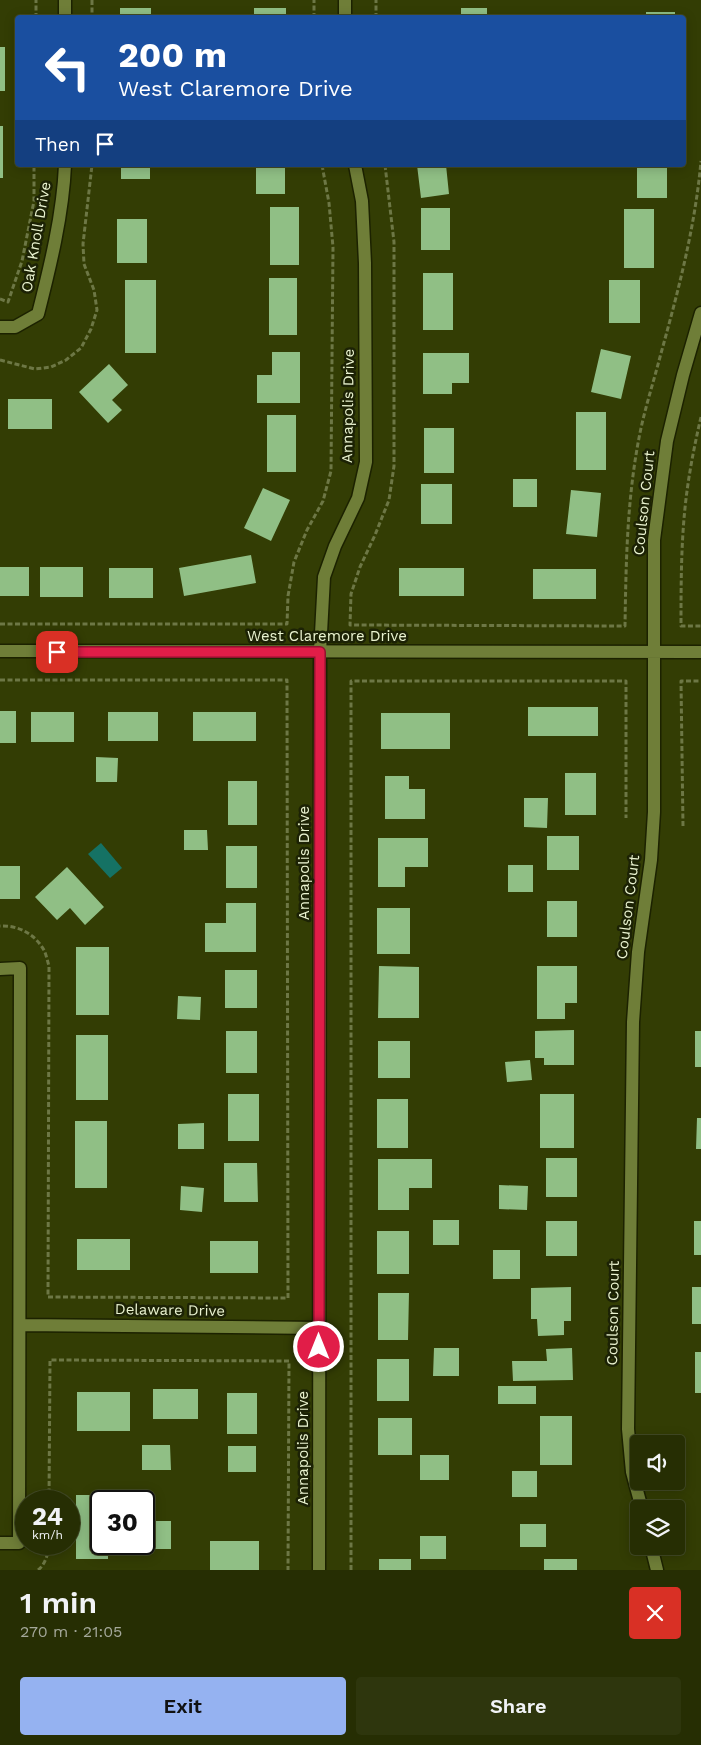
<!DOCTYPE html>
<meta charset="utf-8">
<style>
:root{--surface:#262e03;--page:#2e360d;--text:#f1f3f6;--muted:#a4a89a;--line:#424a25;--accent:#95b2f1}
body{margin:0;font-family:"Work Sans",sans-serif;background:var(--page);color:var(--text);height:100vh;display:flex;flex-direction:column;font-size:19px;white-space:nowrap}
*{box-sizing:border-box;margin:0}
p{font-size:16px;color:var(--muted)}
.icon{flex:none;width:28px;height:28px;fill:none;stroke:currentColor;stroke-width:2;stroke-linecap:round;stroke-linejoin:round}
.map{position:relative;height:1570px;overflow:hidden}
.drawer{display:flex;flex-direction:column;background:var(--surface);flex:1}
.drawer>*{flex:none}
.guide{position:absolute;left:15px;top:15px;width:671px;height:152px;border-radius:5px;box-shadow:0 2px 12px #0003,0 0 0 1px var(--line);background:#1a4fa0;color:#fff;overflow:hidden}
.controls{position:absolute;left:630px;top:1435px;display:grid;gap:10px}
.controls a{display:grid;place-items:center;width:55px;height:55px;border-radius:5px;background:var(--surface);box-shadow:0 2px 12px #0003,0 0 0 1px var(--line);font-size:25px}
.speed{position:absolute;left:15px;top:1490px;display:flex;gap:10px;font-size:25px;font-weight:700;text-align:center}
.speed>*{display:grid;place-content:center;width:65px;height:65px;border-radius:50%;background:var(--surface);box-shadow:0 2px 12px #0003,0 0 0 1px var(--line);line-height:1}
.speed small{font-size:12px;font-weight:400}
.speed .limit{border:2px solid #111;border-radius:8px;background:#fff;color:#111}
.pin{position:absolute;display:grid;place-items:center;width:42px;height:42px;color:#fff;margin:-21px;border-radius:10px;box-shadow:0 2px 8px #0006}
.me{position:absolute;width:55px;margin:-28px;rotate:0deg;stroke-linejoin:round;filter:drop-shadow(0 0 4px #0008)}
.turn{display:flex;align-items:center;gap:18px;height:105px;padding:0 20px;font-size:22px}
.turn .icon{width:65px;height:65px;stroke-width:2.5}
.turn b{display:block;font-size:35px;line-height:42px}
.then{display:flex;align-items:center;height:48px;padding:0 20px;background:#0003;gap:10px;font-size:19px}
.round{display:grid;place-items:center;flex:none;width:52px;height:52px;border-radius:5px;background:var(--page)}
.summary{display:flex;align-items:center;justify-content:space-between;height:85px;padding:0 20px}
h1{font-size:30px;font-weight:600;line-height:38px}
.cta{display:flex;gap:10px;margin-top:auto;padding:10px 20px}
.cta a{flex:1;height:58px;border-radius:5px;background:var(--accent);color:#111;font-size:20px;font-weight:600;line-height:58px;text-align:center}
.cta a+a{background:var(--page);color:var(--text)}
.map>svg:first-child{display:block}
.water{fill:#157264}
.building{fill:#90bf85}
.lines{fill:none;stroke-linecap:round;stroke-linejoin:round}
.street-casing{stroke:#1c2200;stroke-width:15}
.path{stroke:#6d7745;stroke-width:3;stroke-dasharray:5 2.5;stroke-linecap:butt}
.street{stroke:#6f7e38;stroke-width:12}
.route-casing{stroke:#92132f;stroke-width:12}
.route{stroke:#e11d48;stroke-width:9}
.labels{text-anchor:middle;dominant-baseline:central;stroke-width:5;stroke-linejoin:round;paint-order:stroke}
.street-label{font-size:15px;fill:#eaf3d0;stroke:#1c2205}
</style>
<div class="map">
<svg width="701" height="1570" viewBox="0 0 701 1570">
<rect width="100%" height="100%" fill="#333d04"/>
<path class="water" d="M101 843 122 868 110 878 88 854Z"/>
<path class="building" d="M120 8H151V18H120Z
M254 8H286V18H254Z
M461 8H487V18H461Z
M646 12H675V18H646Z
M0 47H5V91H0Z
M0 126H3V178H0Z
M121 165H150V179H121Z
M256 165H285V194H256Z
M417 165H446L449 194 421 198Z
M637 165H667V198H637Z
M270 207H299V265H270Z
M421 208H450V250H421Z
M624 209H654V268H624Z
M117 219H147V263H117Z
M423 273H453V330H423Z
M269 278H297V335H269Z
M125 280H156V353H125Z
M609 280H640V323H609Z
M601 349 631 356 621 399 591 392Z
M272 352H300V403H257V375H272Z
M423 353H469V383H452V394H423Z
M109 364 128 385 112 400 122 410 108 423 79 392Z
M8 399H52V429H8Z
M576 412H606V470H576Z
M267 415H296V472H267Z
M424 428H454V473H424Z
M513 479H537V507H513Z
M421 484H452V524H421Z
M263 488 290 500 271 541 244 528Z
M571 490 601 493 597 537 566 534Z
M251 555 256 583 184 596 179 568Z
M0 567H29V596H0Z
M40 567H83V597H40Z
M109 568H153V598H109Z
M399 568H464V596H399Z
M533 569H596V599H533Z
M528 707H598V736H528Z
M0 711H16V743H0Z
M31 712H74V742H31Z
M108 712H158V741H108Z
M193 712H256V741H193Z
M381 713H450V749H381Z
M96 757 118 758 117 782H96Z
M565 773H596V815H565Z
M385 776H409V789H425V819H385Z
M228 781H257V825H228Z
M524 798H548L547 828 524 827Z
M184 830H207L208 850H184Z
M547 836H579V870H547Z
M378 838H428V867H405V887H378Z
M226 846H257V888H226Z
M508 865H533V892H508Z
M0 866H20V899H0Z
M67 867 104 907 85 925 70 908 57 920 35 897Z
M547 901H577V937H547Z
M226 903H256V952H205V923H226Z
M377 908H410V954H377Z
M76 947H109V1015H76Z
M379 966 419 967V1018H378Z
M537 966H577V1003H565V1019H537Z
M225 970H257V1008H225Z
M178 996 201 997 200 1020 177 1019Z
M574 1030V1065H544V1058H535V1031Z
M226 1031H257V1073H226Z
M695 1031H701V1067H695Z
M76 1035H108V1100H76Z
M378 1041H410V1078H378Z
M530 1060 532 1080 507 1082 505 1062Z
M228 1094H259V1141H228Z
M540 1094H574V1148H540Z
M377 1099H408V1148H377Z
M697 1118H701V1149H696Z
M75 1121H107V1188H75Z
M204 1123V1149H178V1124Z
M546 1158H577V1197H546Z
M378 1159H432V1188H409V1210H378Z
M224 1163H257L258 1202H224Z
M499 1185 528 1186 527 1210 499 1209Z
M181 1186 204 1188 202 1212 180 1210Z
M433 1220H459V1245H433Z
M546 1221H577V1256H546Z
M694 1221H701V1255H694Z
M377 1231H409V1274H377Z
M77 1239H130V1270H77Z
M210 1241H258V1273H210Z
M493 1250H520V1279H493Z
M571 1287V1321H564V1335L538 1336 537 1319H531V1288Z
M692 1287H701V1324H692Z
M378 1293H409L408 1340H378Z
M434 1348H459V1376H433Z
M572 1348 573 1380 513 1381 512 1361H547L546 1349Z
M695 1352H701V1393H695Z
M377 1359H409V1401H377Z
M498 1386H536V1404H498Z
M153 1389H198V1419H153Z
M77 1392H130V1431H77Z
M227 1393H257V1434H227Z
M540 1416H572V1465H540Z
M378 1418H412V1455H378Z
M142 1445H170L171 1470H142Z
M228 1446H256V1472H228Z
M420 1455H449V1480H420Z
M512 1471H537V1497H512Z
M76 1495H108V1501H101V1544H108V1559H76Z
M145 1521H171V1549H145Z
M520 1524H546V1547H520Z
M420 1536H446V1559H420Z
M210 1541H259V1570H210Z
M379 1559H411V1570H379Z
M544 1559H577V1570H544Z"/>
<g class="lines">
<g class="street-casing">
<path id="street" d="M65 0V18
M345 18V0
M0 327H15L38 314C50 267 63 214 65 165
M0 651 701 652
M0 969 20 968 19 1543H0
M20 1325 319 1328
M642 1509 632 1472 628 1429 633 1022 638 952 651 860 654 812V540L667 441 683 375 701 313
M651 1546 657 1570
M319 1570 320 652 324 577 335 546 358 498 366 462 365 263 362 201 355 165"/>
</g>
<path class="path" d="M92 0V18
M36 18V0
M314 18V0
M376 18V0
M385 165 394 242V466L389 500 375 535 360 567 351 594 350 625 625 626C626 562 627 500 639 438 644 411 653 384 660 357 678 292 695 228 701 161
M0 299 8 302 22 261 34 201V165
M0 360 35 369 51 367 66 360 81 348 91 329 97 310 94 290 84 264 83 244 92 165
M701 417C694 447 688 478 685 508 681 547 681 587 681 626H701
M0 624H287L288 596 294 562 307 530 323 501 331 471 333 247 329 203 322 165
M0 680H287L288 1298 48 1297 49 966C47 960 46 952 42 947 33 933 17 925 0 926
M683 826 681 681H701
M49 1501 50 1360 289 1361 288 1570
M38 1570C45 1565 49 1552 49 1544
M351 1570V681H626V818"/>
<use href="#street" class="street"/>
</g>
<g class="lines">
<g class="route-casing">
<path id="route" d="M57 652H320L319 1347"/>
</g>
<use href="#route" class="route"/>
</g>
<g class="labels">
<g class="street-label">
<text transform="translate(36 237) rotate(-80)">Oak Knoll Drive</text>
<text transform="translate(348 406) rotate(-89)">Annapolis Drive</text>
<text transform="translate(644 503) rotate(-84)">Coulson Court</text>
<text x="327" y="636">West Claremore Drive</text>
<text transform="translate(304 863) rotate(-90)">Annapolis Drive</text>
<text transform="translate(628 907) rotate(-83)">Coulson Court</text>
<text transform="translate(170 1310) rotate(1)">Delaware Drive</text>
<text transform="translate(613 1313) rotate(-89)">Coulson Court</text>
<text transform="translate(303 1448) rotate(-90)">Annapolis Drive</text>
</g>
</g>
</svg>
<div class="controls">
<a><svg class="icon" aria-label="sound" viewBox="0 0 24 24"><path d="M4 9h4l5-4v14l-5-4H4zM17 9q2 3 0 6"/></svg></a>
<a><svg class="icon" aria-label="layers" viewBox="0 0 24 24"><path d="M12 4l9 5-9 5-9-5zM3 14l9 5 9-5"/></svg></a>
</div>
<div class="speed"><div>24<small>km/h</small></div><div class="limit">30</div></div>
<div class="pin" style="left:57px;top:652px;background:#d93025"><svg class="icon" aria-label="arrive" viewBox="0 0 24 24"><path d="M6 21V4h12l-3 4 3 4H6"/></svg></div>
<svg class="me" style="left:319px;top:1347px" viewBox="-20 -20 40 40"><circle r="17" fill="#e11d48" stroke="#fff" stroke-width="3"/><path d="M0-11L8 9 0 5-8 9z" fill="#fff"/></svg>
<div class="guide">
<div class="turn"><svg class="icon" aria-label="left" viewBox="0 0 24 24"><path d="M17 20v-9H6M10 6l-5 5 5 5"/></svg><div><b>200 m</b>West Claremore Drive</div></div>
<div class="then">Then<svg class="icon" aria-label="arrive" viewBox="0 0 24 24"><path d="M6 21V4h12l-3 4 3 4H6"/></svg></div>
</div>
</div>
<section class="drawer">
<div class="summary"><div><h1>1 min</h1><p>270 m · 21:05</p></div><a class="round" style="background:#d93025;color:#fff"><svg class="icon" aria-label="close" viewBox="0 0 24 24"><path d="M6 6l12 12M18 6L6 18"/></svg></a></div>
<div class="cta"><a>Exit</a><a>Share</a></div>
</section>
